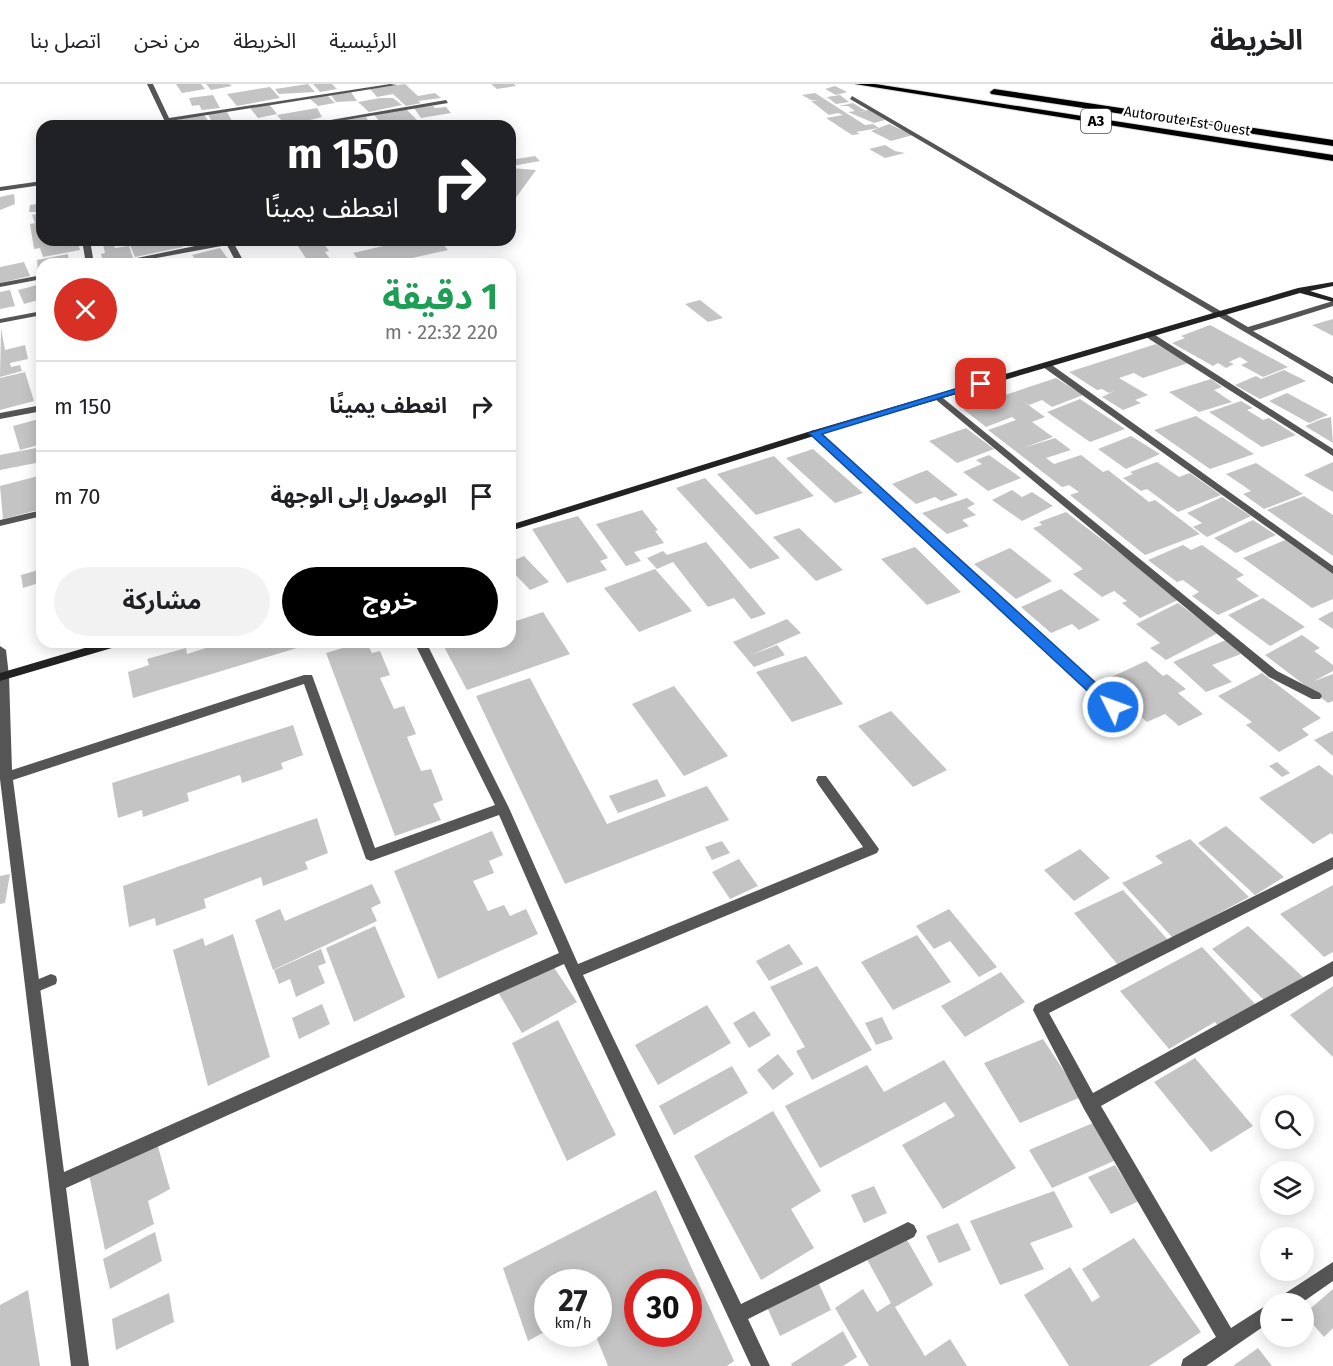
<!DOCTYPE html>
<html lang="ar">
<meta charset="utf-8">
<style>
:root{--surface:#fff;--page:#f2f2f2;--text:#202124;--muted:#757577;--line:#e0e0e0;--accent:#000}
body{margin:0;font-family:"Fira Sans","Noto Sans Arabic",sans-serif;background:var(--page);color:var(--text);direction:rtl;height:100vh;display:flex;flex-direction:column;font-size:22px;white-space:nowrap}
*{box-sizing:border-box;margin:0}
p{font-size:20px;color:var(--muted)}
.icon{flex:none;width:33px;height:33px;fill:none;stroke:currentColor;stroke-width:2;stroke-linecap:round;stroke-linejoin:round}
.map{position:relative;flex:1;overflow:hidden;direction:ltr}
.side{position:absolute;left:36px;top:174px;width:480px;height:390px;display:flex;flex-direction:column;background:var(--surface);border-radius:18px;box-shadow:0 3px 15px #0003;direction:rtl}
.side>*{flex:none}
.hud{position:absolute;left:36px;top:36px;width:480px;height:126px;border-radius:18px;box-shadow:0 3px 15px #0003;direction:rtl;background:#202124;color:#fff;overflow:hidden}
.controls{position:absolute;left:1260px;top:1011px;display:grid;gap:12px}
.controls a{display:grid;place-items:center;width:54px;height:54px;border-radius:50%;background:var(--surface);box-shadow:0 3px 15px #0003;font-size:30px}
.speed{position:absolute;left:534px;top:1185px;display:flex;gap:12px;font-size:30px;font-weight:700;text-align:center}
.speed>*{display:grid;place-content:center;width:78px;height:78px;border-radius:50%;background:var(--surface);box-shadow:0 3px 15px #0003;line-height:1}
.speed small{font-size:15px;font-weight:400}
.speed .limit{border:9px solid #d22;background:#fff;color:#111}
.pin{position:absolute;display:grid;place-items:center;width:51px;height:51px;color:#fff;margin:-26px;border-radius:12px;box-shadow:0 3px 9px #0006}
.me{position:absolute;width:66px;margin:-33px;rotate:312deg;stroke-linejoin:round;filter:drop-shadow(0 0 4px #0008)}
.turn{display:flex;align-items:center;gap:21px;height:126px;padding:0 18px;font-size:27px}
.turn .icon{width:78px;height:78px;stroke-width:2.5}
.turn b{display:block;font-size:42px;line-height:51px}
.round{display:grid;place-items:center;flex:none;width:63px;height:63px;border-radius:32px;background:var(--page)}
.summary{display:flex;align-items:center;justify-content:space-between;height:102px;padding:0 18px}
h1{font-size:36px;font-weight:700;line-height:45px;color:#1e9e55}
.button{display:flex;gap:12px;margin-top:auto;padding:12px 18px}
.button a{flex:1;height:69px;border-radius:36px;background:var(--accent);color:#fff;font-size:24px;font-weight:700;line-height:69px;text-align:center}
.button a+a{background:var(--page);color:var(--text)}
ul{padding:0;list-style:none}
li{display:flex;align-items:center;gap:18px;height:90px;padding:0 18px;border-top:2px solid var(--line)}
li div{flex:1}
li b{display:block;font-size:22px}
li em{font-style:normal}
header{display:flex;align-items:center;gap:36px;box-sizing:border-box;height:84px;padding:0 30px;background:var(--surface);border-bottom:2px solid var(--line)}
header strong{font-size:28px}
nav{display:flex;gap:33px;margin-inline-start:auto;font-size:21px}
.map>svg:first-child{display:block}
.building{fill:#c4c4c4;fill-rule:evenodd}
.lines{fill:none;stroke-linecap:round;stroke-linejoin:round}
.motorway-casing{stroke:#dbdbdb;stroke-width:2}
.service{fill:#555;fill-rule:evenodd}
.minor{fill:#555;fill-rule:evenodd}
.secondary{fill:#222;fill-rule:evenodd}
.motorway{fill:#000;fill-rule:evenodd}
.route{fill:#1a73e8;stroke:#114b97;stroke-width:1.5}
.labels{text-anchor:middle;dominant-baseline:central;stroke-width:4.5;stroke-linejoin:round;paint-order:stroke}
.far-street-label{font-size:14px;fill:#000;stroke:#fff}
.shield{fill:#fff;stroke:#4c4c4c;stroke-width:1.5}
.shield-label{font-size:15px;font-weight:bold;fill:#000}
</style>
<header>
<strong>الخريطة</strong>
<nav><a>الرئيسية</a><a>الخريطة</a><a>من نحن</a><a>اتصل بنا</a></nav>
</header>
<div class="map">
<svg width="1333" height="1282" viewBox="0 0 1333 1282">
<rect width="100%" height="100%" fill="#fff"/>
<path class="building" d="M176 0H201L205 5 182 9Z
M206 0H229L232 2 211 6Z
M308 0 315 8 279 10 275 5Z
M313 0H332L337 5 320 8Z
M405 0 418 12 435 9 441 14 418 17 421 19 406 22 393 10 377 13 370 5Z
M491 0H514L516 2 497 5Z
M835 2 847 8 836 11 825 5Z
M270 3 280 14 237 22 227 10Z
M351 8 357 17 336 18 331 11Z
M815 9 865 41 873 40 879 44 856 48 860 50 852 51 826 34 843 31 838 29 829 31 811 17 818 16H811L802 11Z
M213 11 220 24 202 26 199 21 192 22 189 14Z
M840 11 849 18 836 20 827 13Z
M328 12 335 19 318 22 310 15Z
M380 14H393L402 21 369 28 358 18Z
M853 19 866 27 858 28 869 26 885 36 874 39 848 28 855 27 848 22H839Z
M269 20 277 30 258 34 250 24Z
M433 22 435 24 446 23 451 29 421 34 414 24Z
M317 24 322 33 286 42 277 31Z
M406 25 417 36 384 42 374 31Z
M227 28 232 37 213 40 208 30Z
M204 31 210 39 183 42 179 35Z
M366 33 372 42H323L331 38Z
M253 36 258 42H235L233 39Z
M889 40 913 51 891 57 871 47Z
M885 61 895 67 905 69 885 74 869 65Z
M535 72 540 77 512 82 510 79V76Z
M510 84 536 86 512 119 510 118Z
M14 110 15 120 0 126V113Z
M42 119V128H29L30 121Z
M42 129V156H77L80 166 43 173 40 164 34 165 30 140 35 139 32 131Z
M102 156H134L114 161 115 164 129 162 133 174 104 180 101 170 105 169Z
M154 156H180L183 163 135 173 130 161Z
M294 156H321L329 167 325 168 330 175 309 179Z
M409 156H439L448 166 385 180H362L353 169Z
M220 164 232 180H199L192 171Z
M68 170 69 180H42V187L38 188 37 176Z
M24 178 30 192 0 199V183Z
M41 200 42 215 24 220 18 206Z
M10 206 15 222 0 225V208Z
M700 216 723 234 708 238 685 220Z
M1333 235V252L1312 241Z
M1210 241 1288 283 1263 293 1241 281 1248 278 1240 273 1229 278 1234 280 1226 284 1218 279 1213 282 1172 259 1185 254 1181 252Z
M1 244 5 266 25 261 28 275 10 279 11 283 20 281 22 287 0 293Z
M1156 260 1188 279 1143 294 1134 289 1119 294 1148 311 1135 316 1141 319 1123 326 1102 313 1116 306 1109 309 1102 305 1097 306 1069 288Z
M1284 286 1306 297 1260 315 1235 301 1256 292 1261 295Z
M25 288 34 317 0 326V294Z
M1056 294 1083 311 1052 323 1042 316 1029 321 1020 315 1045 333 1032 338 1053 353 1023 364 1055 354 1071 366 1046 374 1054 380 1081 371 1103 388 1108 386 1149 418 1155 416 1200 450 1145 471 1070 411 1079 408 1069 401 1062 403 988 346 1016 336 1012 333 986 343 963 325Z
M1211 295 1222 303 1214 306 1232 318 1199 328 1169 308Z
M1287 309 1328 331 1309 339 1269 317Z
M1080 315 1125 345 1090 358 1047 328Z
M1241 317 1253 324 1247 326 1263 336 1269 334 1296 351 1262 363 1209 328Z
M1196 332 1254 370 1210 385 1154 346Z
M1331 333 1333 359 1305 342 1322 335Z
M39 335 42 345V360L20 366 13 342Z
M966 344 994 365 957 379 929 357Z
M1131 352 1160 370 1126 385 1098 365Z
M36 364V379L0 386V371Z
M813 365 863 409 835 419 786 374Z
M989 371 1021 394 988 407 963 388 982 380 976 376Z
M774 372 814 412 756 431 717 390Z
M1157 378 1179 393 1190 389 1221 411 1178 428 1147 405 1141 407 1123 394 1133 390 1130 388Z
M1333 378V408L1304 391Z
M1256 379 1303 410 1264 425 1243 410 1251 407 1226 390Z
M927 386 958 411 941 417 935 413 916 420 892 400Z
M42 391V425L3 435 0 402Z
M705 394 780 474 750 485 676 404Z
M1012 406 1022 413 1032 408 1053 422 1022 437 992 416Z
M1304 412 1333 431V472L1267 426Z
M1222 413 1251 432 1207 453 1193 443 1202 439 1187 429Z
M967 414 975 420 967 424 976 431 962 436 969 442 947 450 922 429Z
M642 426 658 446 655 447 664 459 634 468 641 477 626 482 596 440Z
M1066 428 1180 515 1140 534 1122 519 1127 517 1114 507 1102 513 1073 490 1083 485 1033 444 1042 441 1039 438Z
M578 432 608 474 600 477 607 486 567 499 532 445Z
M1253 436 1276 451 1236 469 1214 454Z
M799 444 843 486 816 497 773 453Z
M1285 456 1333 490V515L1312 524 1243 474Z
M706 458 766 530 751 535 734 514 708 523 673 478 657 485 647 474 663 467 667 471Z
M1183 461 1191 466 1202 461 1244 491 1236 495 1259 512 1218 531 1192 512 1199 508 1183 496 1177 498 1148 476Z
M915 463 961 508 927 521 881 475Z
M1010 464 1052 497 1016 515 974 480Z
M524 472 549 498 530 506 512 487 510 489V478Z
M42 485V498L23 504 21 491Z
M655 485 692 527 639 548 604 504Z
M1061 505 1100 536 1079 546 1072 540 1051 549 1021 523Z
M1263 514 1305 543 1270 562 1228 531Z
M1178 519 1218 549 1166 576 1150 564 1160 559 1136 540Z
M1333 527V545L1318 535Z
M543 528 570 570 467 606 443 561 453 558H510V539Z
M787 535 801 549 749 572 777 561 785 571 754 583 733 558Z
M1302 551 1320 564 1314 567 1333 581V587L1314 597 1333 590V617L1328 619 1265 571Z
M1226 556 1241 570 1212 581 1232 598 1206 608 1173 578Z
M225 558H299L300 563 133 614 128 588 149 581 147 575 186 564 187 570Z
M363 558H366L372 569 380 567 390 591 380 594 394 625 404 622 416 650 407 653 421 687 431 685 443 716 433 720 441 736 395 752 326 569Z
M806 572 843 620 792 638 756 588Z
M1146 577 1163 592 1167 590 1186 605 1178 609 1203 630 1179 642 1165 630 1147 638 1130 623 1136 620 1107 595Z
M1262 589 1321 634 1302 645 1309 651 1279 668 1246 641 1252 638 1218 612Z
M530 594 607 740 707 702 729 736 565 800 476 612Z
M674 602 728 672 684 692 632 620Z
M891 627 947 686 913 703 858 642Z
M293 641 303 671 281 679 283 685 242 699 240 691 187 709 189 717 143 733 142 726 118 734 112 699Z
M1333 647V672L1314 656Z
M1277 678 1290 689 1282 693 1269 682Z
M1319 681 1333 692V751L1331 749 1313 760 1259 714Z
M657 695 666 712 618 729 609 712Z
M317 734 328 769 305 778 308 785 263 802 261 793 204 815 206 824 156 842 155 834 129 843 123 802Z
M1226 742 1284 793 1255 811 1198 759Z
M492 747 503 771 489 777 494 789 473 797 488 827 504 821 510 832 526 825 538 850 438 895 394 787Z
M1190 755 1249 813 1173 854 1122 799 1163 779 1155 772Z
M722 757 730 769 712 776 705 763Z
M1080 765 1110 794 1074 817 1044 786Z
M739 775 758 802 730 815 712 788Z
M10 790 5 819 0 820V792Z
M372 800 381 819 371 824 377 837 273 886 255 836 280 825 285 837Z
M1333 801V868L1324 873 1280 830Z
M1123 806 1168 856 1118 881 1074 829Z
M949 825 997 883 979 893 950 857 934 865 916 842Z
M375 842 405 913 354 938 326 864Z
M1248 842 1303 893 1266 918 1212 865Z
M233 850 270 973 208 1002 173 866 203 854 205 862Z
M917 851 951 898 893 926 861 878Z
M789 860 803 880 769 897 756 877Z
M1202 863 1256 921 1219 943 1215 938 1169 965 1120 907Z
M321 865 326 879 318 882 325 899 296 913 290 895 279 900 274 886Z
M551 879 577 918 522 949 498 908Z
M817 882 872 966 812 996 796 967 805 963 770 903Z
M1001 888 1025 918 965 953 941 922Z
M1333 902V973L1290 931Z
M322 920 330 940 299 955 292 934Z
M707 921 731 959 658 1001 635 961Z
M754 927 771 951 749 964 733 939Z
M882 933 893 955 876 961 865 939Z
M558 936 616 1051 567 1077 512 959Z
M1043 955 1081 1013 1020 1039 984 979Z
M778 970 794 990 773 1006 757 986Z
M1195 974 1253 1042 1211 1068 1154 998Z
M944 976 1016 1084 943 1125 902 1061 955 1032 945 1018 820 1084 785 1022 867 981 884 1008Z
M732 982 748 1009 674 1051 659 1022Z
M773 1027 821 1107 791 1125 814 1164 761 1196 694 1072Z
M1093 1039 1116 1076 1052 1104 1029 1066Z
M155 1052 170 1105 148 1117 154 1140 105 1166 88 1086Z
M1115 1081 1139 1117 1111 1130 1088 1093Z
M874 1102 887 1129 864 1139 851 1111Z
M656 1106 734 1277 727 1282H608L595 1250H598V1198H548V1246L528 1257 503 1184ZM638 1198H688V1250H638Z
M1054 1107 1073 1143 1030 1159 1044 1185 1000 1201 970 1137Z
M958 1139 971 1166 939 1179 926 1152Z
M155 1148 162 1177 110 1205 103 1175Z
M903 1149 933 1201 895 1223 925 1272 950 1255 967 1282H869L835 1224 863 1205 877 1228 891 1219 864 1170Z
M1134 1154 1201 1248 1149 1282H1069L1024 1211 1070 1183 1092 1218 1100 1213 1082 1185Z
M813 1187 831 1226 780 1252 762 1212Z
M1333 1205V1244L1324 1253 1304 1230Z
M28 1206 40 1282H0V1221Z
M169 1209 174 1238 116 1266 112 1235Z
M843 1247 857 1273 843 1282H792L791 1280Z
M1258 1264 1272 1282H1233Z"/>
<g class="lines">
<g class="motorway-casing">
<path id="motorway" d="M855 0H875L1333 71V77Z
M994 5 1333 56V62L991 10 990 8Z"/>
</g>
<path class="service" d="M51 890 56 892 57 896 56 900 32 910 27 908 26 904 27 900Z"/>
<path class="minor" d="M147 0H153L169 34 390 0 397 1 170 37 171 42H167Z
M852 12 1248 243 1333 217V222L1253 247 1333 293V300L850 15Z
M446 16 448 19 310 42H296Z
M42 97V101L0 107V103Z
M82 156H90L94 180H86Z
M224 156H232L245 180H237L227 161 124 180H108Z
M42 191V195L0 203V199Z
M42 227V231L0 239V235Z
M1146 249H1152L1333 365V372L1146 253Z
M1043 279H1049L1333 482V490L1043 283Z
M938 310 1277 587 1320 609 1322 612 1320 615H1312L1269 593 935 315V311Z
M42 321V327L0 335V329Z
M814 346 817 347 1117 620 1119 623 1117 626H1109L811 351V347Z
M42 426V432L0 442V436Z
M414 558H426L509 724 578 880 863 763 818 700 816 696 818 692H826L879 765 877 769 583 891 741 1220 902 1141 908 1138 914 1141 917 1147 914 1153 748 1235 770 1282H751L564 880 66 1104 89 1282H71L0 695V562L6 566 9 592 12 686 304 591H312L375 764 495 721ZM304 600 366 775 371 777 499 731 559 869 64 1088 13 696Z
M1333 773V785L1049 929 1093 1009 1333 877V892L1101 1022 1231 1244 1270 1219 1271 1220 1270 1238 1206 1282H1181L1183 1275 1216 1253 1084 1025 1033 926 1035 921Z
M1333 1178V1197L1300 1220H1275L1278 1214Z"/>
<path class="secondary" d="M1333 198V202L1310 207 1333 214V218L1300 209 817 351 510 447V441L811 347 1298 204Z
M105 558H124L122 561 0 597V589Z"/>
<use href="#motorway" class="motorway"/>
</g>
<path class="route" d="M978 298 986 300 822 350 1118 619 1120 623 1118 626H1108L809 349Z"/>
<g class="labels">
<g class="far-street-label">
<text transform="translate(1187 37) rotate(9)">Autoroute Est-Ouest</text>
</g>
<rect class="shield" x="1081" y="25" width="30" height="24" rx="4.5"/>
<g class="shield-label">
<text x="1096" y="37">A3</text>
</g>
</g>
</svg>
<div class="controls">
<a><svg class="icon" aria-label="search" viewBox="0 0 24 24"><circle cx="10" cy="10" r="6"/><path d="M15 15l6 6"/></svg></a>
<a><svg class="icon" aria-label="layers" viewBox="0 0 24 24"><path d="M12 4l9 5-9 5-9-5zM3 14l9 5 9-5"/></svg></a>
<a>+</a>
<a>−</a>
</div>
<div class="speed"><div>27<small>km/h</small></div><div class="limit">30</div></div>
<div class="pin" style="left:981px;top:300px;background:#d93025"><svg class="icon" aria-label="arrive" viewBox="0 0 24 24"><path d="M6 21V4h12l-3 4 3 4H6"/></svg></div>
<svg class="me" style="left:1113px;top:623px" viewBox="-20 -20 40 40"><circle r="17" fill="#1a73e8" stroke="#fff" stroke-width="3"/><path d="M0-11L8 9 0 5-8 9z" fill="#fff"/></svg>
<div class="hud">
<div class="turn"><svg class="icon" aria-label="right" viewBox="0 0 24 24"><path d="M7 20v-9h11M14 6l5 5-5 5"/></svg><div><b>150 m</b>انعطف يمينًا</div></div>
</div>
<section class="side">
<div class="summary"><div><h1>1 دقيقة</h1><p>220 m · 22:32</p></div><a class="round" style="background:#d93025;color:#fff"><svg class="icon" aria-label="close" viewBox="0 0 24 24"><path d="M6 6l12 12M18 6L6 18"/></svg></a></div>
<ul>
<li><svg class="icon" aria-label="right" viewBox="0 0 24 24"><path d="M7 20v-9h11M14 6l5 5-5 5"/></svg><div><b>انعطف يمينًا</b></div><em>150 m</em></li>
<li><svg class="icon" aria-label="arrive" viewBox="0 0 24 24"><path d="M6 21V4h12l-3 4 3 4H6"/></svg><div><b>الوصول إلى الوجهة</b></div><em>70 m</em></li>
</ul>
<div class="button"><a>خروج</a><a>مشاركة</a></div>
</section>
</div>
